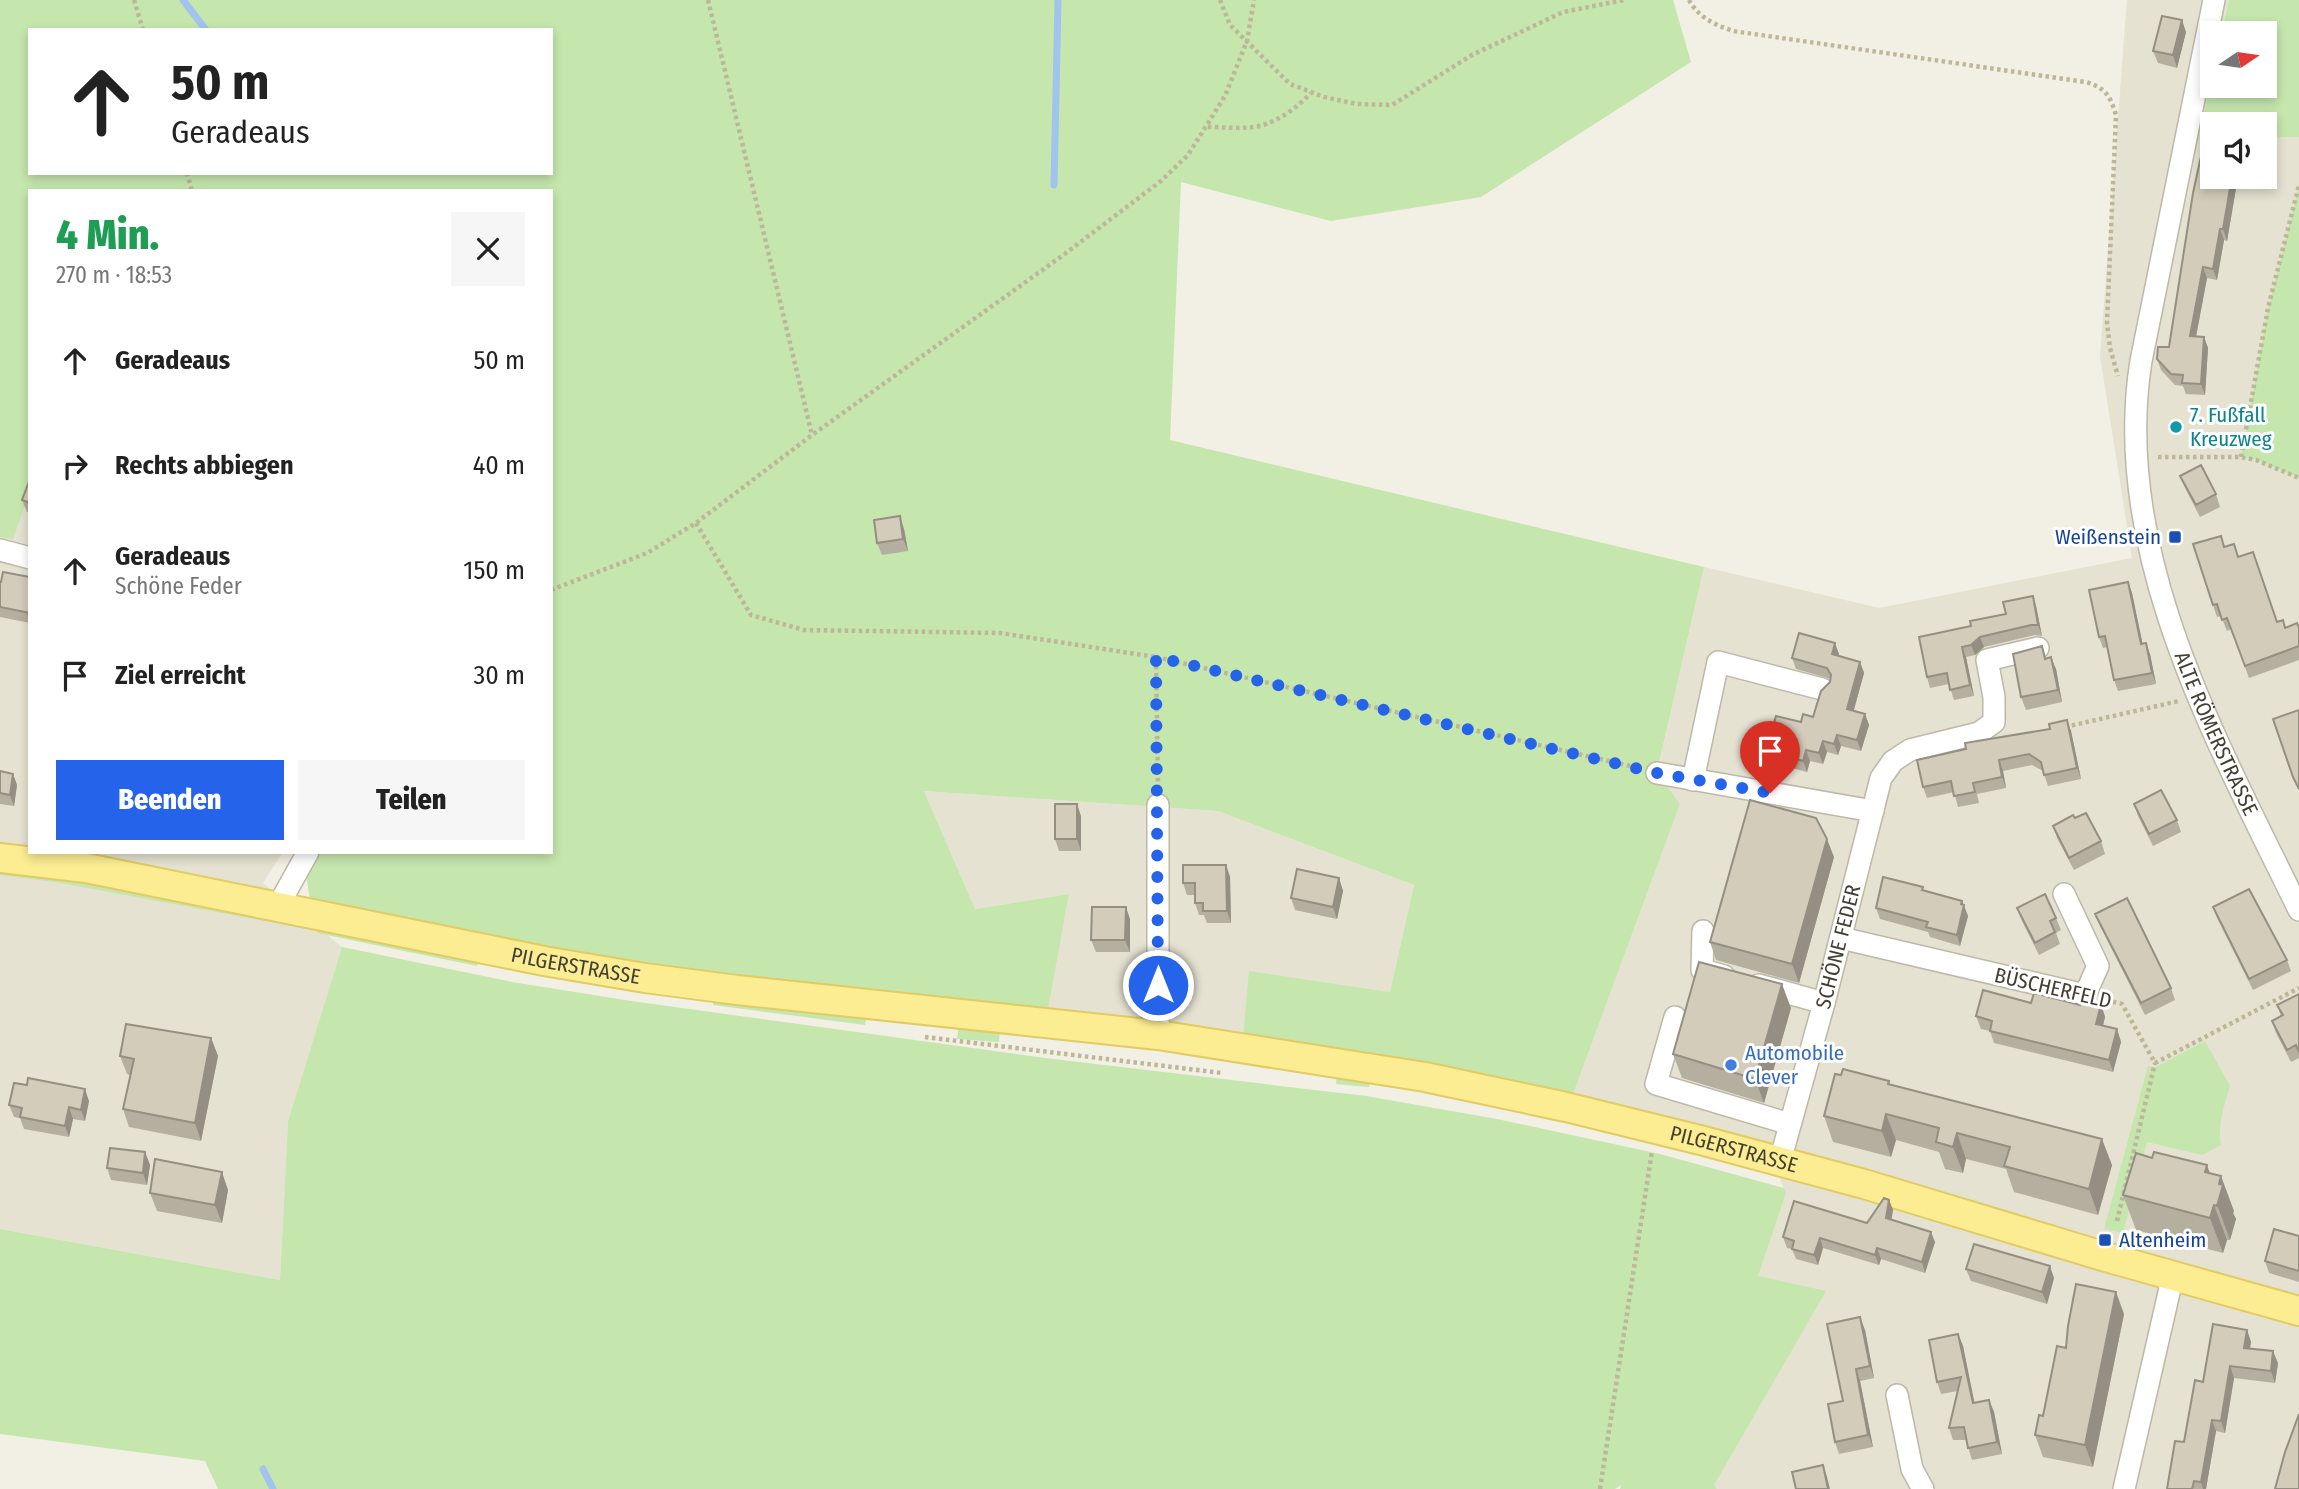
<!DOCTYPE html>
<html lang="de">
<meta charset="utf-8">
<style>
:root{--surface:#fff;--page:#f6f6f6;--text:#222;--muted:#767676;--accent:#2563eb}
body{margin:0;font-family:"Fira Sans Condensed",sans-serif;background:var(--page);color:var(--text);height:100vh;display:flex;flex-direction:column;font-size:26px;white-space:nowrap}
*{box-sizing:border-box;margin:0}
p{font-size:23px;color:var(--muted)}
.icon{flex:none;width:38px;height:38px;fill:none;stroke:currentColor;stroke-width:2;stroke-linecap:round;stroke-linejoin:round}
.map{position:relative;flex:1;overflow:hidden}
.details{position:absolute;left:28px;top:189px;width:525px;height:665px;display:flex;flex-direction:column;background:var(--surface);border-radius:0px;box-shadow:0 4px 10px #0003}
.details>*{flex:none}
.banner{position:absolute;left:28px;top:28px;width:525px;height:147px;border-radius:0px;box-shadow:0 4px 10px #0003;background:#fff;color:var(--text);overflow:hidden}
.needle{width:46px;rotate:77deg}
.fabs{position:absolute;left:2200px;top:21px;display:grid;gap:14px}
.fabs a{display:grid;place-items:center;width:77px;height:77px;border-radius:0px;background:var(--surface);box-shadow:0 4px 10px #0003;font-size:35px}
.pin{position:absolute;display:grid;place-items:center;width:60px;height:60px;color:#fff;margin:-72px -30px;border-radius:50% 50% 50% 0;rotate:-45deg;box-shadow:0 0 7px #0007}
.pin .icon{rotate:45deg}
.me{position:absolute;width:77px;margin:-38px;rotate:0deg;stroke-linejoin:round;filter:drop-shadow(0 0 5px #0008)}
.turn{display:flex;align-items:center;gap:24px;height:147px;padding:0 28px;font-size:32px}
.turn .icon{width:91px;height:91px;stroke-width:2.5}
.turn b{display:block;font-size:49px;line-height:60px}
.round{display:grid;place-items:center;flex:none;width:74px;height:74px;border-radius:0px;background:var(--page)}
.head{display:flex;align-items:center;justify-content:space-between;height:119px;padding:0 28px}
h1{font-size:42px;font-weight:800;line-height:52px;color:#1e9e55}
.button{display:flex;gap:14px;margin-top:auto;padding:14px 28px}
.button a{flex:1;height:80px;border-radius:0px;background:var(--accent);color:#fff;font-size:28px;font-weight:800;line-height:80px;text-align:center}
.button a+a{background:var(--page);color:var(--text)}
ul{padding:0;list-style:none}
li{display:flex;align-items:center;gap:21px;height:105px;padding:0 28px}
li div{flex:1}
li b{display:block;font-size:26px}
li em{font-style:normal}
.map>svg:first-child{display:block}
.residential{fill:#e5e2d2}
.green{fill:#c5e6ad;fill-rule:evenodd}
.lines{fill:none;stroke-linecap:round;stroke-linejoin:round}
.stream{stroke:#a0c4ee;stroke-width:7}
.minor-casing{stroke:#bdb8a7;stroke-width:24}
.major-casing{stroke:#e1cb63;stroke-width:32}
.path{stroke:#beb698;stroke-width:4.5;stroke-dasharray:3.5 3.5;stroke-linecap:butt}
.minor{stroke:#fff;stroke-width:21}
.major{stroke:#fcec92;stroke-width:28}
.wall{fill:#b5afa0}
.shaded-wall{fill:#948f82}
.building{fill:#d3ccba;stroke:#948f82;stroke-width:2}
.route{stroke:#2563eb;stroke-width:12;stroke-dasharray:0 21.6}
.culture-dot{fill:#0f9aa8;stroke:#fff;stroke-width:2.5}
.transit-dot{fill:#1a4fb4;stroke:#fff;stroke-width:2.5}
.shop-dot{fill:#3f7fe0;stroke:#fff;stroke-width:2.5}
.labels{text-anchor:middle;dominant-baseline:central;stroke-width:6;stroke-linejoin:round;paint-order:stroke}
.culture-label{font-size:21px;fill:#0d838f;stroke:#fff;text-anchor:start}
.transit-label{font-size:21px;fill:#164399;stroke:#fff;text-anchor:end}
.street-label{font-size:21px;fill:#433f34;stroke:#fff}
.shop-label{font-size:21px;fill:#366cbe;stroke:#fff;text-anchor:start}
</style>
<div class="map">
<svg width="2299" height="1489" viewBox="0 0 2299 1489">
<rect width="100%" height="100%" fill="#f2efe4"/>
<path class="residential" d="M2127 0H2229L2221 33H2212V75L2198 139H2212V177H2264L2265 138 2299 137V185L2268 308 2241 457 2256 460 2299 478V1489H1717L1714 1485 1756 1277 1786 1193 1765 1144 1572 1097 1680 804 1657 773 1704 567 1879 608 2132 558 2100 356Z
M30 492V852H283L263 883 342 947 288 1121 280 1280 0 1229V537L13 538Z
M924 791 1218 811 1414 885 1390 992 1250 972 1243 1036 1048 1010 1069 894 975 909Z"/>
<path class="green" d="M0 0H1673L1691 62 1481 197 1331 221 1181 182 1170 440 1704 567 1657 772 1680 804 1572 1097 1243 1036 1249 971 1390 992 1414 885 1218 811 924 791 975 909 1069 894 1048 1010 752 982 570 953 310 901 306 873 317 852H551V191H30V492L13 539 0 537ZM30 30H551V173H30Z
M2229 0H2299V137L2265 138 2264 124H2212V139L2198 140 2212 75V86H2264V33H2221Z
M2299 185V478L2256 460 2241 457 2268 308Z
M0 869 56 875 277 916 276 923 55 882 0 875Z
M319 925 479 959 477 966 317 933Z
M342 947 512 982 631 1001 1045 1058 1366 1096 1497 1119 1660 1154 1784 1188 1786 1193 1758 1276 1826 1291 1714 1485 1717 1489H1620L1621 1485 1615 1489H218L205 1461 0 1434V1229L280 1280 288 1121Z
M714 997 867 1013 865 1025 713 1005Z
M959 1023 1000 1027 999 1042 957 1039Z
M2205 1041 2230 1086C2224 1106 2217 1125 2221 1145L2202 1155 2147 1142 2123 1233 2104 1229 2148 1066 2156 1067Z
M1337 1073 1371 1077 1369 1087 1336 1084Z"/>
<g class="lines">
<path class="stream" d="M183 0 206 30
M1054 185 1058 0
M263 1469 273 1489"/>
<g class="minor-casing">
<g id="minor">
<path id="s1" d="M2214 0 2141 361C2110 553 2218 743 2299 910"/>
<path d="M0 550 30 558"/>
<path d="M1657 773 1873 811"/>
<path d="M1693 780 1718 662 1822 689"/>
<path d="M278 906 308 852"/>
<path d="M1703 931 1702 970 1724 976"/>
<path d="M1841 938 2085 995 2098 966 2064 894"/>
<path d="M1759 985 1824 1003"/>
<path d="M1675 1017 1656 1084 1790 1124"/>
<path d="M1158 1035V805"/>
<path id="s2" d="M1780 1161 1824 1003 1881 778 1893 761 1910 750 1979 733 1994 722V697L1987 660 2038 648"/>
<path d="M1897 1395 1912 1469 1923 1489"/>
<path d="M2124 1489 2173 1275"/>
</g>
</g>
<g class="major-casing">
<g id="major">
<path id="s3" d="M0 858 86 868 544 961 645 978 737 990 1158 1035 1425 1077 1566 1107 1704 1141 1864 1184 2106 1257 2299 1311"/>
</g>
</g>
<path class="path" d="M134 0 143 30
M708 0 812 435
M1220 0 1230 25 1290 84 1324 97 1357 104 1392 105 1472 55 1563 12 1624 0
M1689 0C1698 17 1715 25 1733 31L2086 82C2106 88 2110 96 2116 115L2107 323 2110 348 2118 376
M1208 127C1223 127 1239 129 1254 127 1275 124 1297 108 1311 93
M187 173 192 191
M2158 457H2241L2256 460 2299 478
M2241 457 2268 308 2299 185
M696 523 751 615 804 630 1000 633 1156 657 1158 787
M551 590 647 553 696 523 812 435 1062 256 1161 181 1188 155 1225 96 1247 41 1254 0
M1156 657 1639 768
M2065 727 2179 701
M2106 1000 2122 1004 2155 1063 2299 988
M925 1037 1222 1073
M2117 1221 2155 1063
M1600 1489 1652 1151"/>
<use href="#minor" class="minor"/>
<use href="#major" class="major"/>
</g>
<path class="wall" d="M2186 32 2177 68 2158 63 2153 51Z
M2212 177H2238L2227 241 2224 240 2217 280 2207 278 2196 337H2204L2208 348 2205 395 2186 394 2183 386 2175 385 2161 370 2157 359 2169 347Z
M2180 476 2216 494 2220 507 2200 517 2185 488Z
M30 479V513L27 512 22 500Z
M904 529 908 551 882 555 877 543Z
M2224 547 2239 557 2277 622 2285 628H2299V660L2249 678 2231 629 2227 631 2221 616 2217 617 2213 605Z
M30 577V623L0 617V582Z
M2128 582 2132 593 2142 644 2150 654 2156 684 2118 691 2114 680 2108 647 2103 648 2099 637Z
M2036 606 2042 636 2035 635 1984 647 1975 655 1966 657 1974 696 1954 700 1949 684 1930 688 1927 677 1971 626Z
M1839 654 1838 656 1860 662 1864 673 1854 710 1865 714 1869 725 1861 751 1841 746 1838 755 1827 752 1823 764 1810 761 1807 772 1770 762 1766 751 1801 722 1813 717 1830 682 1831 679 1796 669 1792 658Z
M2047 658 2056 669 2062 702 2026 710 2021 697Z
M2067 720 2071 731 2081 779 2048 786 2043 771 2032 765 2003 771 2006 788 1977 794 1979 803 1958 807 1954 792 1927 798 1923 787 1966 749 2050 729Z
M0 771 13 774 17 785 14 806 0 804Z
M2134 804 2177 820 2181 832 2153 846 2138 816Z
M1081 816V851H1059L1055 839Z
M2075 818 2101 841 2105 854 2074 870 2057 838 2053 826Z
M1834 857 1799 983 1716 960 1710 942Z
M1226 865 1230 877 1231 923H1207L1204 915H1199L1195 903V895H1187L1183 883Z
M1339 878 1343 891 1337 919 1295 910 1291 898Z
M1924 890 1962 901 1968 916 1960 946 1930 937 1928 932 1880 919 1876 908Z
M2213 907 2287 960 2291 971 2253 990 2217 918Z
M2017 908 2056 918 2061 930 2056 933 2060 944 2039 955 2022 921Z
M2095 914 2171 988 2175 1000 2145 1015 2100 926Z
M1130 919V952H1096L1091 940Z
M2299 994V1058L2291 1062 2276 1033 2272 1021 2281 1016 2277 1005Z
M2031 1003 2101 1004 2105 1017 2103 1026 2117 1029 2121 1042 2113 1072 1994 1043 1990 1031 1981 1029 1976 1016Z
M1791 1008 1764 1103 1682 1078 1673 1054Z
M211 1038 218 1056 201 1141 129 1127 123 1109 130 1075 127 1074 120 1056Z
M1841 1075 1889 1081 1890 1084 2112 1165 2098 1215 2014 1192 2006 1169 1966 1159 1963 1173 1945 1169 1939 1152 1896 1140 1891 1157 1833 1142 1824 1116Z
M89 1101 85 1121 73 1119 69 1137 24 1129 20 1118 14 1117 9 1105Z
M145 1152 150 1165 147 1185 111 1180 107 1168Z
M2210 1173 2234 1211 2233 1213 2236 1219 2230 1240H2227L2223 1253 2136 1230 2123 1195Z
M228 1190 222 1223 157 1211 150 1193Z
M1889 1200 1893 1210 1891 1220 1935 1242 1925 1273 1881 1259 1879 1265 1823 1248 1818 1265 1796 1259 1792 1249 1787 1248 1783 1237 1867 1223Z
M2299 1236V1282L2269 1273 2265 1261Z
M1966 1269 2054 1278 2047 1304 1971 1281Z
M2124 1314 2093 1467 2043 1457 2035 1435 2043 1416 2066 1348Z
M1865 1330 1874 1378 1860 1381 1873 1447 1839 1454 1835 1442 1843 1401Z
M2247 1330 2251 1342 2250 1349 2278 1363 2275 1383 2234 1378 2225 1433 2216 1431 2206 1489H2167L2184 1442 2203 1382Z
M1958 1334 1963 1346 1974 1403 1989 1400 1994 1412 2002 1454 1972 1460 1966 1440H1953L1949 1428 1958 1391 1941 1394 1937 1382Z"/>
<path class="shaded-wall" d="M2182 20 2186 32 2177 68 2173 55Z
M2232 177H2238L2227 241 2223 229Z
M2220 229 2224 240 2217 280 2213 269Z
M2203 267 2207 278 2194 347 2190 336Z
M2204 337 2208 348 2205 395 2201 384Z
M900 516 904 529 908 551 903 539Z
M2128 582 2132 593 2145 655 2141 644Z
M2033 596 2036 606 2042 636 2038 625Z
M1980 637 1984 647 1975 655 1971 645Z
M1835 643 1839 654 1836 665 1832 654Z
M2146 643 2150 654 2156 684 2152 673Z
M1962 647 1966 657 1974 696 1970 685Z
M2051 657 2056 669 2062 702 2058 690Z
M1860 662 1864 673 1851 720 1847 709Z
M1865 714 1869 725 1861 751 1857 740Z
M2067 720 2071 731 2081 779 2077 768Z
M1837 735 1841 746 1838 755 1834 744Z
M1823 741 1827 752 1823 764 1819 753Z
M1806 750 1810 761 1807 772 1803 761Z
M1999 760 2003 771 2006 788 2002 777Z
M13 774 17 785 14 806 10 795Z
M1077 804 1081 816V851L1077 839Z
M1827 839 1834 857 1799 983 1792 964Z
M1226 865 1230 877 1231 923 1227 911Z
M1339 878 1343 891 1337 919 1333 907Z
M1962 901 1968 916 1960 946 1957 935Z
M1126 907 1130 919V952L1125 940Z
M1782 984 1791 1008 1764 1103 1755 1079Z
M2101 1004 2105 1017 2100 1037 2096 1024Z
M2117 1029 2121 1042 2113 1072 2109 1060Z
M211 1038 218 1056 201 1141 195 1123Z
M85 1089 89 1101 85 1121 81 1110Z
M69 1107 73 1119 69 1137 65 1126Z
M1886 1114 1896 1140 1891 1157 1882 1131Z
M1957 1133 1966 1159 1963 1173 1953 1147Z
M2102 1139 2112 1165 2098 1215 2089 1189Z
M145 1152 150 1165 147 1185 143 1173Z
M2207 1165 2219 1199V1184L2221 1176 2234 1211 2233 1213 2236 1219 2230 1240 2205 1172Z
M222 1172 228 1190 222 1223 215 1205Z
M1889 1200 1893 1210 1890 1229 1886 1218Z
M2214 1205 2227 1240 2223 1253 2210 1218Z
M1931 1232 1935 1242 1925 1273 1922 1262Z
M1820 1238 1823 1248 1818 1265 1814 1255Z
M1877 1248 1881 1259 1879 1265 1875 1255Z
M2050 1266 2054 1278 2047 1304 2042 1292Z
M2116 1292 2124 1314 2093 1467 2085 1445Z
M1860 1317 1865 1330 1874 1378 1870 1366Z
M2247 1330 2251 1342 2248 1360 2244 1348Z
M1958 1334 1963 1346 1977 1415 1973 1403Z
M2273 1351 2278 1363 2275 1383 2271 1371Z
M2230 1366 2234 1378 2225 1433 2221 1421Z
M1856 1369 1860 1381 1873 1447 1868 1435Z
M1989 1400 1994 1412 2002 1454 1997 1442Z
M2212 1420 2216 1431 2206 1489H2203L2201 1482Z
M1823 1465 1827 1477 1830 1489H1828Z"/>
<path class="building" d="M2162 16 2182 20 2173 55 2153 51Z
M2205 138 2212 139V177H2232L2223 229H2220L2213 269 2203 267 2190 336 2204 337 2201 384 2182 383 2183 375 2171 374 2157 359 2158 347H2169L2193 193Z
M2201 465 2216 494 2196 505 2180 476Z
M30 479V503L22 500Z
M900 516 903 539 877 543 874 520Z
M2221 536 2224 547 2234 544 2238 557 2253 552 2277 622 2283 620 2285 628 2297 623 2299 628V646L2245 666 2227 618 2222 620 2217 604 2213 605 2193 544Z
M3 572 30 577V613L0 607V582H1Z
M2128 582 2141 644 2146 643 2152 673 2114 680 2105 636 2099 637 2089 590Z
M2033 596 2038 625H2031L1980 637 1971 645 1962 647 1970 685 1950 690 1947 673 1927 677 1919 637 1971 626 1970 621 2006 614 2003 602Z
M1799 633 1835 643 1832 654 1860 662 1847 709 1865 714 1857 740 1837 735 1834 744 1823 741 1819 753 1806 750 1803 761 1766 751 1776 716 1801 722 1803 714 1813 717 1821 691 1830 682 1831 675 1827 668 1792 658Z
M2042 646 2045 659 2051 657 2058 690 2021 697 2013 654Z
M2299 710V789L2293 777 2273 719Z
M2067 720 2077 768 2044 775 2041 762 2029 754 1999 760 2002 777 1973 783 1975 792 1954 796 1951 781 1923 787 1917 760 1966 749 1965 743 2050 729 2049 724Z
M0 771 13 774 10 795 0 793Z
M2161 790 2177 820 2149 834 2134 804Z
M1750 800 1816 818 1827 839 1792 964 1710 942Z
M1055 804H1077V839H1055Z
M2086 813 2101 841 2069 858 2053 826 2073 815 2075 818Z
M1183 865H1226L1227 911H1203V903H1195V883H1183Z
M1297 869 1339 878 1333 907 1291 898Z
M1883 877 1923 887 1922 890 1962 901 1961 904 1964 905 1957 935 1926 927 1928 922 1876 908Z
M2249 889 2287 960 2249 979 2213 907Z
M2045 894 2056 918 2050 921 2055 932 2035 943 2017 908Z
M2127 898 2171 988 2141 1003 2095 914Z
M1092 907H1126L1125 940H1091Z
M1699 962 1782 984 1755 1079 1673 1054Z
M1983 990 2031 1003 2034 993 2080 1005 2081 999 2101 1004 2096 1024 2117 1029 2109 1060 1990 1031 1992 1021 1976 1016Z
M2299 994V1052L2296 1045 2287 1050 2272 1021 2283 1015 2277 1005Z
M126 1024 211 1038 195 1123 123 1109 134 1059 120 1056Z
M1843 1069 1889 1081 1888 1084 2102 1139 2089 1189 2004 1166 2010 1147 1957 1133 1953 1147 1936 1142 1939 1128 1886 1114 1882 1131 1824 1116 1835 1074 1841 1075Z
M28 1078 85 1089 81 1110 69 1107 65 1126 20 1117 22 1108 9 1105 14 1083 27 1085Z
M110 1148 145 1152 143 1173 107 1168Z
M2154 1152 2207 1165 2205 1172 2221 1176 2219 1184 2223 1185 2217 1206 2214 1205 2210 1218 2123 1195 2136 1153 2152 1158Z
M155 1159 222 1172 215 1205 150 1193Z
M1884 1198 1889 1200 1886 1218 1931 1232 1922 1262 1877 1248 1875 1255 1820 1238 1814 1255 1792 1249 1794 1241 1783 1237 1794 1201 1867 1223Z
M2274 1229 2299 1236V1271L2265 1261Z
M1974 1244 2050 1266 2042 1292 1966 1269Z
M2076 1284 2116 1292 2085 1445 2035 1435 2039 1415 2043 1416 2057 1346 2066 1348 2068 1326Z
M1860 1317 1870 1366 1856 1369 1868 1435 1835 1442 1828 1404 1843 1401 1827 1324Z
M2213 1324 2247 1330 2244 1348 2273 1351 2271 1371 2230 1366 2221 1421 2212 1420 2201 1482 2194 1481 2192 1489H2167L2175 1441 2184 1442 2195 1380 2203 1382Z
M1958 1334 1973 1403 1989 1400 1997 1442 1968 1448 1964 1427 1949 1428 1961 1377 1937 1382 1929 1340Z
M2299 1414V1489H2275L2285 1452Z
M1823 1465 1828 1489H1796L1792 1472Z"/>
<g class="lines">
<path class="route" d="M1158 985 1156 657 1657 773 1770 793"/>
</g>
<circle class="culture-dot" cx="2176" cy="427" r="7"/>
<g class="transit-dot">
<rect x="2168" y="530" width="14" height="14" rx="3.5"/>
<rect x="2098" y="1233" width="14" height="14" rx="3.5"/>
</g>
<circle class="shop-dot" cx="1731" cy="1065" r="7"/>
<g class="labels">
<g class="culture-label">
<text x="2190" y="415">7. Fußfall<tspan x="2190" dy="24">Kreuzweg</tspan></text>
</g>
<g class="transit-label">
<text x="2161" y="537">Weißenstein</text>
<text x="2119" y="1240" text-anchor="start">Altenheim</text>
</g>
<g class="street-label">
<text stroke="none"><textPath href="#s1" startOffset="754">ALTE RÖMERSTRASSE</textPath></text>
<text stroke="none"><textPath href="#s2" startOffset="222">SCHÖNE FEDER</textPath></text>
<text stroke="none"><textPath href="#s3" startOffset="586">PILGERSTRASSE</textPath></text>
<text transform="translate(2053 988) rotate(13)">BÜSCHERFELD</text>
<text stroke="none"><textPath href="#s3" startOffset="1760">PILGERSTRASSE</textPath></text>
</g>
<g class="shop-label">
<text x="1745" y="1053">Automobile<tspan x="1745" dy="24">Clever</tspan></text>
</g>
</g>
</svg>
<div class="fabs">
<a><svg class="needle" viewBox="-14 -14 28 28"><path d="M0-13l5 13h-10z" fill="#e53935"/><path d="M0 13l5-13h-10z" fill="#767676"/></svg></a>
<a><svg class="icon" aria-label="sound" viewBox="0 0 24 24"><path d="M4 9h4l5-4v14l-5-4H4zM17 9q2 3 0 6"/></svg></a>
</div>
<div class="pin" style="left:1770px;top:793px;background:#d93025"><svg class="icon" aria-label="arrive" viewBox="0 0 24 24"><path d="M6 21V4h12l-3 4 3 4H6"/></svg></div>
<svg class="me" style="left:1158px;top:985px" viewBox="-20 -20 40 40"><circle r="17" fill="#2563eb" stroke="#fff" stroke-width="3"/><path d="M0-11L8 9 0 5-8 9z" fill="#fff"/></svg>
<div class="banner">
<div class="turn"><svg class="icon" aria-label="ahead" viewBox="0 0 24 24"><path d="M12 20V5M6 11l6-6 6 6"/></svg><div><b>50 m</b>Geradeaus</div></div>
</div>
<section class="details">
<div class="head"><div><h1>4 Min.</h1><p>270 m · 18:53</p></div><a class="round"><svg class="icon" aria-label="close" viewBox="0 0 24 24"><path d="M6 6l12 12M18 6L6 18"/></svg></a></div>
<ul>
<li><svg class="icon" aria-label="ahead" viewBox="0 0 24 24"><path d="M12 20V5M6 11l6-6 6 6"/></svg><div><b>Geradeaus</b></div><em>50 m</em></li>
<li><svg class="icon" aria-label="right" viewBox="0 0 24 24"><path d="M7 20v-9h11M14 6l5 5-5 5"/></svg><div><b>Rechts abbiegen</b></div><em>40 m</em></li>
<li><svg class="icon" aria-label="ahead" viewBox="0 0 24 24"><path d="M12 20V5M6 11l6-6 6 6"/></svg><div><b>Geradeaus</b><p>Schöne Feder</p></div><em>150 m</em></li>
<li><svg class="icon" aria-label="arrive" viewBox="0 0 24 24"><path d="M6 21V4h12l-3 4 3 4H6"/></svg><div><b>Ziel erreicht</b></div><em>30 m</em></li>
</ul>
<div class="button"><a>Beenden</a><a>Teilen</a></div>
</section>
</div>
